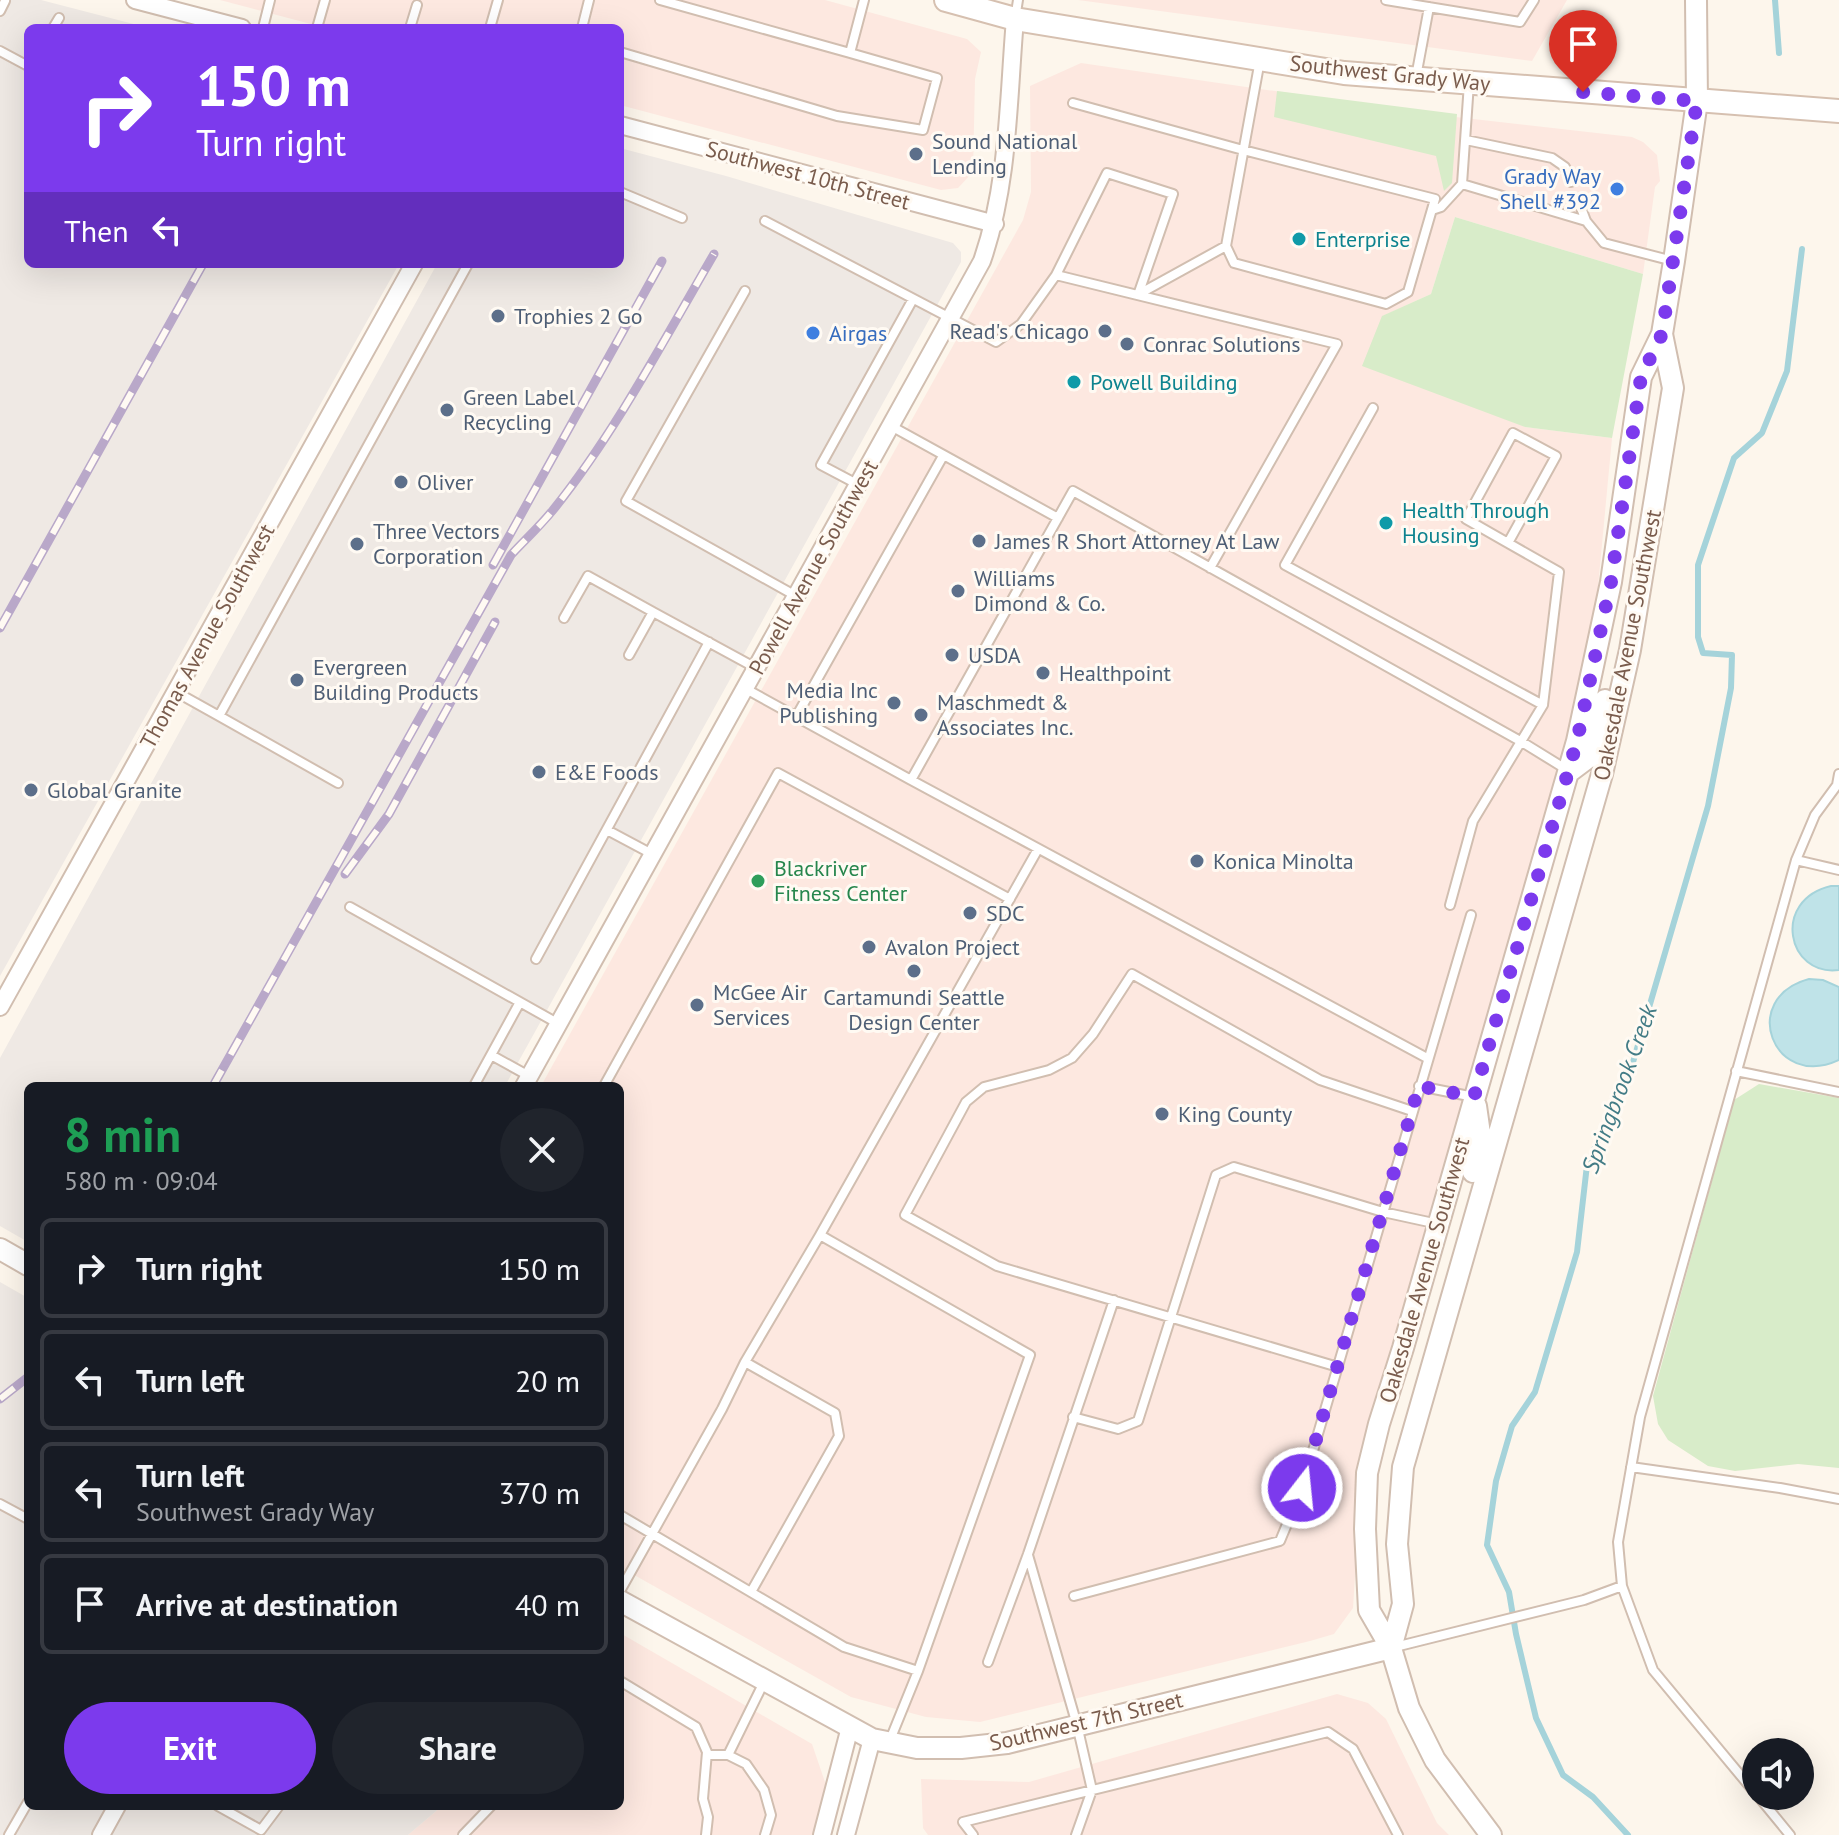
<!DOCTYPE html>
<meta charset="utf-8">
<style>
:root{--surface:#171b24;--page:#20242c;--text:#f1f3f6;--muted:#9ea1a6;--line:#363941;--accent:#7c3aed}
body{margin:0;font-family:"PT Sans",sans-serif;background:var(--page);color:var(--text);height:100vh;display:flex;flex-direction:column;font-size:30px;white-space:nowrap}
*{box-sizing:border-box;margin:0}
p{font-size:26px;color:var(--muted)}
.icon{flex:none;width:44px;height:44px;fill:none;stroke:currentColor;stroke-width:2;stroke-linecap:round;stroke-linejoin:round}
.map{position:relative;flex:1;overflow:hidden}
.details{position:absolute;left:24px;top:1082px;width:600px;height:728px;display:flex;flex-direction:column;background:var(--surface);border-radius:12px;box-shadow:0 8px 32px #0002}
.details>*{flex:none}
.hud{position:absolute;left:24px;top:24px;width:600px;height:244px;border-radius:12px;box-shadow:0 8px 32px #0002;background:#7c3aed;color:#fff;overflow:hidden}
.buttons{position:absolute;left:1742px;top:1738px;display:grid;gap:16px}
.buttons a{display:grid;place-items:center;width:72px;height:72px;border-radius:50%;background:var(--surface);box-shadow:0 8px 32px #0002;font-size:40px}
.pin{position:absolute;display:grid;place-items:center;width:68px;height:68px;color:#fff;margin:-82px -34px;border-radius:50% 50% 50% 0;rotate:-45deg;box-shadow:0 0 8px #0007}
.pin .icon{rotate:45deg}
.me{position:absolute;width:88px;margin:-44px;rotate:16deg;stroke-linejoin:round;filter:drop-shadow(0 0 6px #0008)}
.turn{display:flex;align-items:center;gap:28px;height:168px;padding:0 40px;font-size:36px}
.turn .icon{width:104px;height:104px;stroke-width:2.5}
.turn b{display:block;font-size:56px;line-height:68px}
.then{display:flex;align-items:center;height:76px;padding:0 40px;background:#0003;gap:16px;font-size:30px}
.round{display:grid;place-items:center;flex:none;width:84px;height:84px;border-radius:42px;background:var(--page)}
.head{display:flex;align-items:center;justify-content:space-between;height:136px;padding:0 40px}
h1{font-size:48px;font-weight:700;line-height:60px;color:#1e9e55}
.cta{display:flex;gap:16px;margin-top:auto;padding:16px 40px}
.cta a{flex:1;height:92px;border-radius:48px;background:var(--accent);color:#fff;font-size:32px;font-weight:700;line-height:92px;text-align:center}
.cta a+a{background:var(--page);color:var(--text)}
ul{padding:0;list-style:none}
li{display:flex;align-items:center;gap:24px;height:100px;margin:0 16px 12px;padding:0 24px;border:4px solid var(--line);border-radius:12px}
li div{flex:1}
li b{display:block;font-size:30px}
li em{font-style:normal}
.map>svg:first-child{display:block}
.commercial{fill:#fde8e0}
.industrial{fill:#efe9e4}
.green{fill:#d8ecc9}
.water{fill:#bfe3e8;stroke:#a5d3da;stroke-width:2}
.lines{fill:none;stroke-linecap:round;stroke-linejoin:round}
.stream{stroke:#a5d3da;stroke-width:6}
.service-casing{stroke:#d1beb0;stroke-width:12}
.minor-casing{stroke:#d1beb0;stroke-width:20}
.tertiary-casing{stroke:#d1beb0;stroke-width:24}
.secondary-casing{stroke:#d6c0b0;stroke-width:26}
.service{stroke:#fff;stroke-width:8}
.minor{stroke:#fff;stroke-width:16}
.tertiary{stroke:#fff;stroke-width:20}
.secondary{stroke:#fff;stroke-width:22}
.rail-casing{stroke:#b9a8c9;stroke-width:9}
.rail{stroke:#fffaf3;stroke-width:6;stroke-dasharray:18;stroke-linecap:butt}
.route{stroke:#7c3aed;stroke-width:14;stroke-dasharray:0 25.2}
.service-dot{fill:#5c6f8a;stroke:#fffaf3;stroke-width:3}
.shop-dot{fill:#3f7fe0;stroke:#fffaf3;stroke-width:3}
.culture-dot{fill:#0f9aa8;stroke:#fffaf3;stroke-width:3}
.leisure-dot{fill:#2e9e5b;stroke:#fffaf3;stroke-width:3}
.labels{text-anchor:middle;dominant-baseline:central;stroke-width:6;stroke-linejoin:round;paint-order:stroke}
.street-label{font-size:22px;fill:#7a5c4d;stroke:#fffaf3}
.service-label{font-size:22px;fill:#4e5e75;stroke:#fffaf3;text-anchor:start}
.shop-label{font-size:22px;fill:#366cbe;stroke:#fffaf3;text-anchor:end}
.culture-label{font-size:22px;fill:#0d838f;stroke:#fffaf3;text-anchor:start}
.leisure-label{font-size:22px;fill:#27864d;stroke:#fffaf3;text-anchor:start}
.water-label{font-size:24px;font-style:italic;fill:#437c86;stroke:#fffaf3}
</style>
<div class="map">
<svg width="1839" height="1835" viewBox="0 0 1839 1835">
<rect width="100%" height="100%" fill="#fdf6ec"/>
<path class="commercial" d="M220 0H825L967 39 981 52 975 79 973 172 958 188 941 190 620 105V28H326Z
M1078 0H1567L1532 61Z
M1081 63 1447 116 1632 137 1643 142 1657 155 1660 181 1655 187 1643 274 1455 217 1431 294 1383 316 1525 427 1612 438 1591 661 1531 882 1366 1438 1355 1497 1356 1560 1353 1608 1334 1634 1310 1641 980 1722 926 1717 851 1697 620 1567V1086H541L1023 220 1031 192 1030 86Z
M620 1633 812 1744 826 1785 814 1835H408L442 1806H620Z
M1337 1694 1368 1703 1386 1719 1437 1823 1449 1835H928L923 1828 921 1779 1029 1782Z"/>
<path class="industrial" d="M0 0H41L149 28H28V264H399L0 976Z
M620 148 726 176 953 243 961 252V262L505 1086H28V1242L0 1226V1058L437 264H620Z
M0 1282 28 1298V1806H442L408 1835H0Z"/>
<path class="green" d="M1277 91 1457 114 1452 183 1444 191 1436 156 1274 117Z
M1455 217 1643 274 1612 438 1525 427 1362 366 1382 316 1431 294Z
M1759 1084 1839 1098V1468L1798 1464 1735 1471 1708 1466 1668 1440 1658 1424 1653 1396 1734 1100Z"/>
<path class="water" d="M1831 886H1839V970C1787 977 1771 900 1831 886Z
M1809 979 1823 980 1839 987V1060C1773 1091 1738 998 1809 979Z"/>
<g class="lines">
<path class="stream" d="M1775 0 1779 53
M1628 1835 1593 1797 1563 1775 1536 1718 1516 1634 1509 1592 1487 1545 1496 1481 1512 1426 1535 1392 1577 1252 1587 1165 1631 1069 1708 806 1731 688 1732 655 1703 653 1698 637V565L1734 458 1762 433 1787 371 1802 249"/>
<g class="service-casing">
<path id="service" d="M660 0 850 53
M1386 0 1520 22 1534 0
M0 11 5 1
M1015 19 1018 0
M53 28 59 18
M263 28 270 0
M317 28 325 0
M410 28 417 5
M490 28 498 0
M582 28 589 0
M0 51 28 66
M620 52 837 116 923 130 937 78 850 53 864 0
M1416 77 1429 7
M1469 83 1462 184 1586 221 1604 243 1673 261
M1073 103 1243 150 1435 199 1408 292 1386 304 1234 263 1226 246 1260 60
M1466 140 1552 158 1565 167 1571 182
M620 192 682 218
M1580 205 1586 221
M1432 210 1441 207 1462 184
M765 221 996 342 1021 324 1056 275 1107 173 1173 194 1138 295
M1056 275 1337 344 1210 568
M745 291 626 501 796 596
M1139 294 1226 246
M1373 408 1285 565 1543 705
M891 426 1058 518
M857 484 821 465 913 299
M564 618 588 576 653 612
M629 655 653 612 756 668
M746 689 911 780
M176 692 219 716
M796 717 943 456
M338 783 219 716 468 264
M607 830 652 854
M1796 860 1839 870
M1450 905 1473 821 1543 705 1559 572 1508 543 1556 456 1513 433 1466 519 1508 543
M350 907 559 1024
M536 959 709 642
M491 1055 529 1076
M1427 1058 911 780 1073 491 1522 742 1569 771
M1736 1071 1839 1092
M474 1086 520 1002
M604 1086 778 773 1010 899
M1419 1086 1474 1097
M745 1362 835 1413 839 1436 751 1592
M1338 1367 997 1266 905 1215 966 1102 984 1087 1049 1070 1072 1058 1093 1034 1132 974 1320 1080 1412 1111
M1073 1417 1118 1429 1138 1421 1216 1175 1234 1167 1383 1212 1438 1224
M1631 1467 1780 1488 1839 1499
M0 1504 28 1519
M620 1515 844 1647 918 1671 1030 1355 820 1235 1038 849
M1028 1555 1077 1725 1092 1790 1076 1835
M620 1591 722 1409 745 1362 820 1235
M1074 1596 1280 1541 1302 1488 1471 915
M1395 1647 1584 1600 1622 1586
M988 1662 1028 1554 1114 1300
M620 1681 696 1727 707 1752 703 1799 708 1817 706 1835
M890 1740 918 1671
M708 1755H728L746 1764 764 1790 771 1815 765 1835
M728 1755 765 1680
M1756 1794 1653 1670 1622 1586 1618 1542 1640 1417 1796 860 1815 815 1837 785 1839 774
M1758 1796 1790 1835
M218 1806 261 1830 279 1806
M9 1835 28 1802
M463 1835 491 1806
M973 1835 963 1822 1328 1732 1353 1749 1398 1835"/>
</g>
<g class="minor-casing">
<path id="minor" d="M135 0 242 28
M620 125 995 224
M0 1007 414 264
M524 1086 982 261C1009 183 1008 101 1015 19
M101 1835 117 1806
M822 1835 850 1727
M846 1835 872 1739"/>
</g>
<g class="tertiary-casing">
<path id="tertiary" d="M1569 772 1593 754 1605 700
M1473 1172 1481 1141 1476 1106
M0 1249 28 1265
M620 1601 872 1739 917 1748H961L1007 1743 1391 1648
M1391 1648 1403 1604 1397 1544 1403 1467 1602 774 1630 650 1673 388 1662 334
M1491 1835 1435 1760 1409 1708 1391 1648 1369 1610 1365 1529 1367 1473 1379 1424 1403 1348 1577 741 1611 582 1641 377 1662 334 1674 261 1697 101 1696 0"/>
</g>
<g class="secondary-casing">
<path id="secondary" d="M946 0 1015 19 1344 73 1839 111"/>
</g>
<use href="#service" class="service"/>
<use href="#minor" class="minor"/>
<use href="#tertiary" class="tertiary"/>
<use href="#secondary" class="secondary"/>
<g class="rail-casing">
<path id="rail" d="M493 565 662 261
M0 628 203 264
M345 874 389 814 495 622
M213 1086 511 555C525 540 540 526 553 510 615 433 664 340 714 254
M0 1399 28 1377"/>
</g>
<use href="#rail" class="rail"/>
</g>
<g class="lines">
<path class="route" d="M1302 1488 1419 1086 1474 1097 1577 741 1611 582 1641 377 1662 334 1697 101 1583 92"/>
</g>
<g class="service-dot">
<circle cx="916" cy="154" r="8"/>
<circle cx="498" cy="316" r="8"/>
<circle cx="1105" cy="331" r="8"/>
<circle cx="1127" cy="344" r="8"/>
<circle cx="447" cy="410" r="8"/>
<circle cx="401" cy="482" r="8"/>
<circle cx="979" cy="541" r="8"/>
<circle cx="357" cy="544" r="8"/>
<circle cx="958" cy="591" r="8"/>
<circle cx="952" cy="655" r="8"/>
<circle cx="1043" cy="673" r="8"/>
<circle cx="297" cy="680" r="8"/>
<circle cx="894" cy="703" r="8"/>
<circle cx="921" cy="715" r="8"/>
<circle cx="539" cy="772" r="8"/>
<circle cx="31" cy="790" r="8"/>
<circle cx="1197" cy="861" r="8"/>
<circle cx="970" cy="913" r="8"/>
<circle cx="869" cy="947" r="8"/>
<circle cx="914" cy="971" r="8"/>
<circle cx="697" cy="1005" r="8"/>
<circle cx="1162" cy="1114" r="8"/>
</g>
<g class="shop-dot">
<circle cx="1617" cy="189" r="8"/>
<circle cx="813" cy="333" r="8"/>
</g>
<g class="culture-dot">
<circle cx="1299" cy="239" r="8"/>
<circle cx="1074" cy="382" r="8"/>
<circle cx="1386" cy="523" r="8"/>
</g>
<circle class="leisure-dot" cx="758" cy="881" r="8"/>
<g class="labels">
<g class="street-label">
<text transform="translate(1390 73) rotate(6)">Southwest Grady Way</text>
<text transform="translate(808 175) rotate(15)">Southwest 10th Street</text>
<text transform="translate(813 567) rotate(-61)">Powell Avenue Southwest</text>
<text transform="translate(207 636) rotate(-61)">Thomas Avenue Southwest</text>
<text transform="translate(1627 645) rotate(-79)">Oakesdale Avenue Southwest</text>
<text transform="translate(1424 1270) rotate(-74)">Oakesdale Avenue Southwest</text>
<text transform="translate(1086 1721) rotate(-13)">Southwest 7th Street</text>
</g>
<g class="service-label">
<text x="932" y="141">Sound National<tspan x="932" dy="25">Lending</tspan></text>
<text x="514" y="316">Trophies 2 Go</text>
<text x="1089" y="331" text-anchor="end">Read's Chicago</text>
<text x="1143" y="344">Conrac Solutions</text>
<text x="463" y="397">Green Label<tspan x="463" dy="25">Recycling</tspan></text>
<text x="417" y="482">Oliver</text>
<text x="373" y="531">Three Vectors<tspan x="373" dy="25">Corporation</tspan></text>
<text x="995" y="541">James R Short Attorney At Law</text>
<text x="974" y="578">Williams<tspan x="974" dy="25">Dimond &amp; Co.</tspan></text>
<text x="968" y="655">USDA</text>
<text x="313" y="667">Evergreen<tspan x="313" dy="25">Building Products</tspan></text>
<text x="1059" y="673">Healthpoint</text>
<text x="878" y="690" text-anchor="end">Media Inc<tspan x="878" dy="25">Publishing</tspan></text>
<text x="937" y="702">Maschmedt &amp;<tspan x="937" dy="25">Associates Inc.</tspan></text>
<text x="555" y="772">E&amp;E Foods</text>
<text x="47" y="790">Global Granite</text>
<text x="1213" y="861">Konica Minolta</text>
<text x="986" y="913">SDC</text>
<text x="885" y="947">Avalon Project</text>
<text x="713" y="992">McGee Air<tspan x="713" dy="25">Services</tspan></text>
<text x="914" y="997" text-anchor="middle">Cartamundi Seattle<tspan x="914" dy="25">Design Center</tspan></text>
<text x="1178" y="1114">King County</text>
</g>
<g class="shop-label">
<text x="1601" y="176">Grady Way<tspan x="1601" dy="25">Shell #392</tspan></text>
<text x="829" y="333" text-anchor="start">Airgas</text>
</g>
<g class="culture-label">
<text x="1315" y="239">Enterprise</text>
<text x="1090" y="382">Powell Building</text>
<text x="1402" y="510">Health Through<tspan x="1402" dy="25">Housing</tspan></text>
</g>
<g class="leisure-label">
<text x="774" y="868">Blackriver<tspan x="774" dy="25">Fitness Center</tspan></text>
</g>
<g class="water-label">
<text transform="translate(1619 1089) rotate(-70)">Springbrook Creek</text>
</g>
</g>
</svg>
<div class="buttons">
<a><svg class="icon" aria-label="sound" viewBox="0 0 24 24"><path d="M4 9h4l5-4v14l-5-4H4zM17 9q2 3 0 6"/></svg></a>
</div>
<div class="pin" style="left:1583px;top:92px;background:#d93025"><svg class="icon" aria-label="arrive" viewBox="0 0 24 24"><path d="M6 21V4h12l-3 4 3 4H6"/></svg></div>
<svg class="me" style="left:1302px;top:1488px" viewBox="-20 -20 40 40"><circle r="17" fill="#7c3aed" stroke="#fff" stroke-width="3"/><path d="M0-11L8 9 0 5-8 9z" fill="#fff"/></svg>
<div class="hud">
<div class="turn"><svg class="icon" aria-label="right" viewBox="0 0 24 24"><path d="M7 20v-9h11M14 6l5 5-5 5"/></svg><div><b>150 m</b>Turn right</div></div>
<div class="then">Then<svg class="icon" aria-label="left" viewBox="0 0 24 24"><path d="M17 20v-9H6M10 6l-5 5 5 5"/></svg></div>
</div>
<section class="details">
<div class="head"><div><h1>8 min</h1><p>580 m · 09:04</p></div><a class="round"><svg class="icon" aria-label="close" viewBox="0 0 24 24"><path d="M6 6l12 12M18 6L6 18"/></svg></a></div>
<ul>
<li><svg class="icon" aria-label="right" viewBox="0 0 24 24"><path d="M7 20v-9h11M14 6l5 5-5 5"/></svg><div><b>Turn right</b></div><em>150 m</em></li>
<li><svg class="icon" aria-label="left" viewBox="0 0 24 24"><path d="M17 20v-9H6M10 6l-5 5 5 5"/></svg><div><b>Turn left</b></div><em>20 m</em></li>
<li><svg class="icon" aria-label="left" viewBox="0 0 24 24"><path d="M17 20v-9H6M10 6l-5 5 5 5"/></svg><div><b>Turn left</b><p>Southwest Grady Way</p></div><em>370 m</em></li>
<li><svg class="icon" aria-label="arrive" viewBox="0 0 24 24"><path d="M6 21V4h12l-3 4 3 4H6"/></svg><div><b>Arrive at destination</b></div><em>40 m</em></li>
</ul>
<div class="cta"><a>Exit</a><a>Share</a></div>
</section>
</div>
